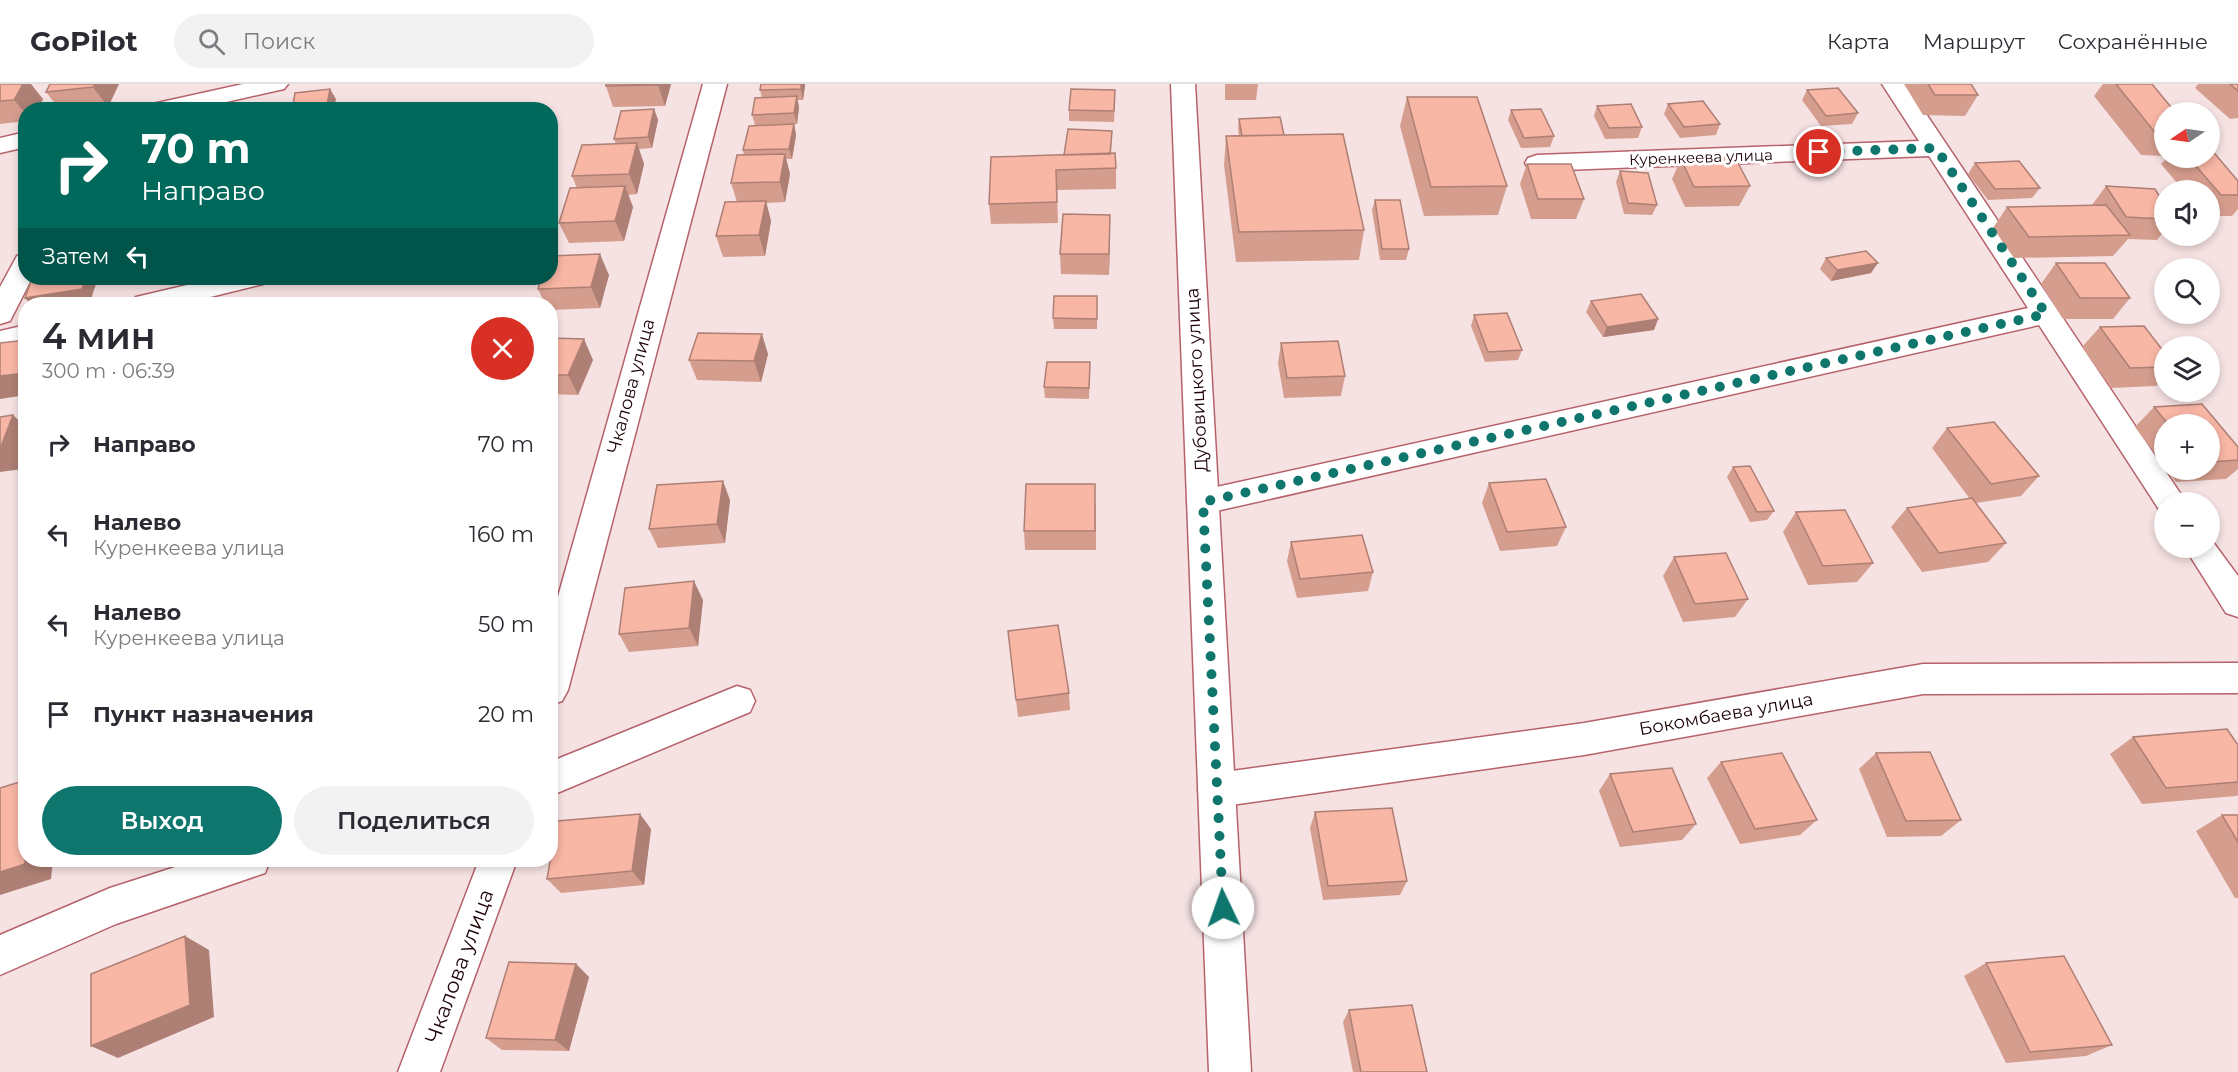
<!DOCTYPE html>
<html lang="ru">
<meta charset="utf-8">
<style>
:root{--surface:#fff;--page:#f2f2f3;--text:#2b2b33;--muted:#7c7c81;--line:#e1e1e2;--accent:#0f766e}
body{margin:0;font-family:Montserrat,sans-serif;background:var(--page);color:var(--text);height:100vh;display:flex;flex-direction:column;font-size:22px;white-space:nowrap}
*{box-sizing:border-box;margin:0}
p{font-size:20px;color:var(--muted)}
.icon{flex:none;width:33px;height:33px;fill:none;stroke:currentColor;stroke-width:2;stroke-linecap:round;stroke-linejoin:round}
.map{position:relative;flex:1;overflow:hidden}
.side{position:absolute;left:18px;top:213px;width:540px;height:570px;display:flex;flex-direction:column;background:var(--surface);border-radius:24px;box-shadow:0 3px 9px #0003}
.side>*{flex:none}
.banner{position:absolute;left:18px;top:18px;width:540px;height:183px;border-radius:24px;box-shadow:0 3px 9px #0003;background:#00695c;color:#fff;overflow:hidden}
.needle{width:39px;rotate:257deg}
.buttons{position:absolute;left:2154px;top:18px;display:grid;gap:12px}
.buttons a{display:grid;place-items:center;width:66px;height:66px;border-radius:50%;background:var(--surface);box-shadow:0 3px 9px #0003;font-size:30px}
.pin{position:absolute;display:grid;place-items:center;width:51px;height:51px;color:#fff;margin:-26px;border:3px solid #fff;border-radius:50%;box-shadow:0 2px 6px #0007}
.me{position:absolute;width:66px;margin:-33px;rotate:357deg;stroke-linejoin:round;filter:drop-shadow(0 0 4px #0008)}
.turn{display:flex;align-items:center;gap:21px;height:126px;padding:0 24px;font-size:27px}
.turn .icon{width:78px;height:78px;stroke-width:2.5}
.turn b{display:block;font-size:42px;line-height:51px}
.then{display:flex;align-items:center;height:57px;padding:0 24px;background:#0003;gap:12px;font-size:22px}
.round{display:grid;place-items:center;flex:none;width:63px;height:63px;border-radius:32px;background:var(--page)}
.summary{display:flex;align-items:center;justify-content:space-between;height:102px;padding:0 24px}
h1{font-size:36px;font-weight:600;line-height:45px}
.primary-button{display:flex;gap:12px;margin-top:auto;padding:12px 24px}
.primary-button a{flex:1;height:69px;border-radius:36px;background:var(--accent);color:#fff;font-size:24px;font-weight:600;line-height:69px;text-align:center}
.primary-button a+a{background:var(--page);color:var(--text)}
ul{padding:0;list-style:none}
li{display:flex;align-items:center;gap:18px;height:90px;padding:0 24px}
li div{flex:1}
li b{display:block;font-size:22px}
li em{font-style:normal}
header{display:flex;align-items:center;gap:36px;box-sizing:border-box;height:84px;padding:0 30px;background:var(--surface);border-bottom:2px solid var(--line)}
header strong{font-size:28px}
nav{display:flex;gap:33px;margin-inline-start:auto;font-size:21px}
.search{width:420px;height:54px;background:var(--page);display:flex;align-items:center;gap:15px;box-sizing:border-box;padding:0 21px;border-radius:33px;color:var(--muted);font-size:22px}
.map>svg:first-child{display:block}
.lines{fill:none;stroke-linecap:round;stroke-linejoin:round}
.street-casing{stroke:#b6626b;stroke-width:3}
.secondary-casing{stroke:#b6626b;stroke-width:3}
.street{fill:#fff;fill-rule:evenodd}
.secondary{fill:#fff;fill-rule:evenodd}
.wall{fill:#d59d8e}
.shaded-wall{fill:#ae7f74}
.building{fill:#f8b6a5;stroke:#ae7f74;stroke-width:1.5}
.route{stroke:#0f766e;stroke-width:10;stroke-dasharray:0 18}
.labels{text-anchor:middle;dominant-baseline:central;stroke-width:6;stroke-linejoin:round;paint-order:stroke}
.far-street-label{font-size:15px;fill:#1d0205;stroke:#fff}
.street-label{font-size:18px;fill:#1d0205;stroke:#fff}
.near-street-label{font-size:21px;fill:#1d0205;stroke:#fff}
</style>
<header>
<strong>GoPilot</strong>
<div class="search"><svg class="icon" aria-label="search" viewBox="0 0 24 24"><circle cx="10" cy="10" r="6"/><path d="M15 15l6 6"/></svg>Поиск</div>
<nav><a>Карта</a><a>Маршрут</a><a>Сохранённые</a></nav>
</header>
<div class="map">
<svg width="2238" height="988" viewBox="0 0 2238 988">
<rect width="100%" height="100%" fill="#f6e2e3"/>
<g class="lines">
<g class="street-casing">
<path id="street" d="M243 0H288L284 5 191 26H144L148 21Z
M703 0H727L568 606 562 617 550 621V541Z
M1882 0H1906L2186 418H2164V428L2160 427 2039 241 1203 430 1192 427 1187 418 1192 409 1203 406 2028 224 1929 72 1537 87 1528 84 1525 79 1528 74 1537 71 1919 57Z
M26 48V63L0 69V54Z
M26 169V194H32L10 237 0 240V203L17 172Z
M217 194H267L263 200 182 220H132L136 213Z
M26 241V261L0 267V247Z
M2210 454 2238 492V533L2226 529 2185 464H2210Z
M2238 579V609L1923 610 1584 671 1217 723 1204 718 1198 706 1204 694 1217 689 1584 639 1923 580Z
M737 602 750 606 755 617 750 628 550 712V678Z
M197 776H270L265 789 116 840 0 891V851L110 804Z
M479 776H517L440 988H398Z"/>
</g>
<g class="secondary-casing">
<path id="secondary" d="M1171 0H1195L1251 988H1209Z"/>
</g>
<use href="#street" class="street"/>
<use href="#secondary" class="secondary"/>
</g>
<path class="wall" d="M0 0 43 15 37 26H26V37L0 40Z
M119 0 108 23 89 26H60L46 8Z
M671 0 665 22 613 23 606 2Z
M761 0H805V2L803 16H797L799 23 797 40H791H794L796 51 792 75H786L790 90 785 118 766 119 771 137 765 172 723 173 716 152 737 118 731 99 744 71 743 66 755 41 752 31 762 14 760 6Z
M1225 0H1258L1256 16H1225Z
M1904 0H1971L1978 11 1965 32 1923 31Z
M2103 0H2152L2164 28V72L2141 71 2094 12Z
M2198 0H2238V34L2230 35 2195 4Z
M1807 6 1858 29 1852 40 1821 42 1802 16Z
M1407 13 1507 102 1498 131 1424 132 1400 42Z
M1115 16 1114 38 1069 37V26Z
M1668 20 1720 40 1716 51 1680 54 1664 30Z
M1597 22 1642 43 1638 54 1605 55 1594 32Z
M654 25 658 36 652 64 639 65 644 80 637 110 628 111 633 123 624 157 569 159 559 139 577 104 572 92 616 60 614 55Z
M1511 26 1554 52 1550 63 1521 64 1508 36Z
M1239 35 1284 51 1364 146 1359 176 1236 178 1224 81 1226 52H1239L1238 45Z
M1112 47 1111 70 1116 84V105L1057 106 1058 139 991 140 989 120 1064 71Z
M2167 74H2210L2238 97V125L2232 132H2210V106H2183L2161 80Z
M1681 75 1750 102 1739 122 1685 123 1672 95Z
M1975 79 2040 104 2032 114 1988 116 1968 90Z
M1527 80 1584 115 1576 135H1531L1520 100Z
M1620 87 1657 121 1652 131 1624 130 1616 98Z
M2106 102 2164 120V147L2157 156 2128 155 2113 172 2014 174 1993 144 2007 123 2092 121Z
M1375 116 1409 165 1406 176H1380L1372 126Z
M1110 151 1109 191 1061 190 1060 170Z
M1826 174 1871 189 1831 197 1820 185Z
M2056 179 2130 214 2113 235H2063L2041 200Z
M609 191 600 224 550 226V220H545L538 205Z
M1097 212V245H1054L1053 234Z
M1591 217 1658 235 1654 246 1603 253 1586 228Z
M1474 231 1522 266 1518 276 1485 278 1471 242Z
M2100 243 2164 268V294L2156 302 2111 304 2082 263Z
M550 254 593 276 578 311 550 310Z
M1281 259 1345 292 1341 312 1284 314 1278 279Z
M768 270 761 298 697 296 689 276Z
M1090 278 1089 315 1045 314 1044 303Z
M2154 323 2168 340H2164V382L2135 343Z
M2210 340 2238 363V385L2226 395 2176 398 2167 386H2210Z
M1947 344 2039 392 2021 412 1976 419 2006 459 1988 478 1922 488 1891 443 1907 424 1970 415 1932 364Z
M1733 383 1774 427 1767 436 1750 438 1727 393Z
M1489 399 1566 443 1557 462 1500 467 1482 419Z
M730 416 725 459 658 464 649 445Z
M1096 420V466H1025L1024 447Z
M1796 428 1873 479 1857 498 1808 501 1783 448Z
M1291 458 1373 488 1368 507 1297 514 1287 477Z
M1674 473 1748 515 1735 533 1683 538 1663 492Z
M703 516 698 562 629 568 619 550Z
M1008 547 1069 609 1070 626 1018 633Z
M2133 653 2238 661V711L2236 712 2142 720 2110 670Z
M1876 669 1961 736 1941 752 1887 753 1859 685Z
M1721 678 1817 736 1800 751 1740 760 1707 694Z
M1610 690 1696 740 1682 756 1620 763 1599 707Z
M1315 728 1407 797 1400 811 1323 816 1310 744Z
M2222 731H2238V814H2235L2196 747Z
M651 745 644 801 561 809 547 795Z
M1986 879 2112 961 2086 972 2006 979 1964 892Z
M576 880 589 893 569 967 502 966 486 954Z
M1349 926 1427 988H1353L1343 938Z"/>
<path class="shaded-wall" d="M23 0H31L43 15 37 26H26V30L14 16Z
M95 0H119L108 23 93 3Z
M658 0H671L665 22 658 1Z
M801 0H805V2L803 16 801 5Z
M330 5 336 15 334 26H326Z
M797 12 799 23 797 40 794 29Z
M654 25 658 36 652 64 648 53Z
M794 40 796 51 792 75 789 65Z
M637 59 644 80 637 110 629 90Z
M785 70 790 90 785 118 780 98Z
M625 102 633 123 624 157 615 137Z
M766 117 771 137 765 172 759 151Z
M1110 131V151L1109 191V170Z
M600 170 609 191 600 224 591 203Z
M1878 179 1871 189 1831 197 1837 186Z
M86 194H98L91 215 59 220H31L25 214Z
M1658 235 1654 246 1603 253 1607 243Z
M762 250 768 270 761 298 754 277Z
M584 255 593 276 578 311 568 291Z
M26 289V311L0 315V292Z
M13 331 26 343V374L22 385 0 388V365Z
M723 397 730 416 725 459 717 440Z
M694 497 703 516 698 562 689 544Z
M640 730 651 745 644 801 632 787Z
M26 776H53L51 795 0 811V788Z
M185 852 209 866 214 933 118 974 91 962Z
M576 880 589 893 569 967 555 956Z"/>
<path class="building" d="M0 0H23L14 16 0 17Z
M50 0H95L93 3 46 8Z
M606 0H658V1L606 2Z
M761 0H801V5L760 6Z
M1928 0H1971L1978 11H1935Z
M2116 0H2152L2175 28H2164V51H2157Z
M2230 0H2238V7Z
M1838 4 1858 29 1826 32 1807 6Z
M330 5 326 26H292L295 9Z
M1071 5 1115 6 1114 27 1069 26Z
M797 12 794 29 752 31 755 14Z
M1407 13H1477L1507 102 1431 103Z
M1703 17 1720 40 1684 43 1668 20Z
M1631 20 1642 43 1609 44 1597 22Z
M416 22V26H399Z
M654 25 648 53 614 55 621 27Z
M1541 25 1554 52 1524 54 1511 26Z
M1280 33 1284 51 1242 52 1239 35Z
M794 40 789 65 743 66 749 42Z
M1068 45 1112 47 1110 70 1064 71Z
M1343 50 1364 146 1239 148 1226 52Z
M637 59 629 90 572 92 582 61Z
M2210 64 2238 97V111H2221L2189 74H2210Z
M1115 69 1116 84 1056 86 1057 118 989 120 991 73Z
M785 70 780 98 731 99 737 71Z
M1735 73 1750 102 1694 103 1681 75Z
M2019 77 2040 104 1995 105 1975 79Z
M1527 80H1571L1584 115H1538Z
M1620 87 1648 89 1657 121 1628 119Z
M625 102 615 137 559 139 570 104Z
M2106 102 2155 105 2164 120V135L2126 133Z
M1375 116H1400L1409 165H1382Z
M766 117 759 151 716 152 725 118Z
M2106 121 2130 151 2029 153 2007 123Z
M1063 130 1110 131 1109 170H1060Z
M1866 167 1878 179 1837 186 1826 174Z
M600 170 591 203 538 205 541 194H550V172Z
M2056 179H2105L2130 214H2080Z
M32 194H86L82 205 25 214Z
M1641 210 1658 235 1607 243 1591 217Z
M1054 212H1097V235L1053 234Z
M1507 229 1522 266 1488 268 1474 231Z
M2144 242 2164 268V283L2130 284 2100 243Z
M698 249 762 250 754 277 689 276Z
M550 254 584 255 568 291H550Z
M26 256V289L0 292V259Z
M1338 257 1345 292 1287 294 1281 259Z
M1047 278H1090L1089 304 1044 303Z
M2202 320 2238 363V376L2210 378V340H2168L2154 323Z
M13 331 0 365V333Z
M1994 338 2039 392 1991 400 1947 344Z
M1750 382 1774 427 1757 428 1733 383Z
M1546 395 1566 443 1507 448 1489 399Z
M723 397 717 440 649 445 657 401Z
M1026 400H1095V447H1024Z
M1972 414 2006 459 1939 469 1907 424Z
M1845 426 1873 479 1823 482 1796 428Z
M1362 451 1373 488 1300 495 1291 458Z
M1726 469 1748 515 1695 520 1674 473Z
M694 497 689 544 619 550 625 504Z
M1058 541 1069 609 1016 616 1008 547Z
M2227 645 2238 661V698L2166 704 2133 653Z
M1930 668 1961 736 1906 737 1876 669Z
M1782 669 1817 736 1755 745 1721 678Z
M1672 684 1696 740 1633 748 1610 690Z
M26 696 25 780 0 788V704Z
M1392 724 1407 797 1328 802 1315 728Z
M640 730 632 787 547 795 557 737Z
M2222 731H2238V758Z
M185 852 190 921 91 962V890Z
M2064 872 2112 961 2030 968 1986 879Z
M509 878 576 880 555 956 486 954Z
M1412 921 1427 988H1361L1349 926Z"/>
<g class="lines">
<path class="route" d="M1223 824 1203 418 2046 230 1936 64 1819 68"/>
</g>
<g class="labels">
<g class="far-street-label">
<text transform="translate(1701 73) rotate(-2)">Куренкеева улица</text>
</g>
<g class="street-label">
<text transform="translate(1197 296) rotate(-93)">Дубовицкого улица</text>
<text transform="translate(631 302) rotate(-75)">Чкалова улица</text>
<text transform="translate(1726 630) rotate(-10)">Бокомбаева улица</text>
</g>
<g class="near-street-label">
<text transform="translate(459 882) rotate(-70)">Чкалова улица</text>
</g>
</g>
</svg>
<div class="buttons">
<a><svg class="needle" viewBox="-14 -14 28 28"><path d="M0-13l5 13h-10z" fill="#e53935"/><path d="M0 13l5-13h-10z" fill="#7c7c81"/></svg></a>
<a><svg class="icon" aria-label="sound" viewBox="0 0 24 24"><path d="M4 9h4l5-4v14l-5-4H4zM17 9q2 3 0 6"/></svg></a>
<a><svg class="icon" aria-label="search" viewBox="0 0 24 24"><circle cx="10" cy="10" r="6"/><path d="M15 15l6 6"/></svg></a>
<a><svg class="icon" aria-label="layers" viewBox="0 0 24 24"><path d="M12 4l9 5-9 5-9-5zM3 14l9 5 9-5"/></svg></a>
<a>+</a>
<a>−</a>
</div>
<div class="pin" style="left:1819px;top:68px;background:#d93025"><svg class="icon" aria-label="arrive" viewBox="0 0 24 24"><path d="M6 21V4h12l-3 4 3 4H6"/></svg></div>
<svg class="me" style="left:1223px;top:824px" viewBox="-20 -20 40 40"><circle r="19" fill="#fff"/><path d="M0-13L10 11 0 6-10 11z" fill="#0f766e"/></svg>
<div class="banner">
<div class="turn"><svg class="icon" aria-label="right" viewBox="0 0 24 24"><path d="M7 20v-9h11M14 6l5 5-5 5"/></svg><div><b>70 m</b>Направо</div></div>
<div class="then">Затем<svg class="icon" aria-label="left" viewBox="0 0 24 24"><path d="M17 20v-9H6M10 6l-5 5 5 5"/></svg></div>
</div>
<section class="side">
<div class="summary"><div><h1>4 мин</h1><p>300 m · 06:39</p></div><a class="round" style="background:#d93025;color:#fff"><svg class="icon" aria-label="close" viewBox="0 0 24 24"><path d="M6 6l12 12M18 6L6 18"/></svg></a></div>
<ul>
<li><svg class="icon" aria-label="right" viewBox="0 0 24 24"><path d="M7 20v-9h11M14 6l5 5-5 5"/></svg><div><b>Направо</b></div><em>70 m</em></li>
<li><svg class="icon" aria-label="left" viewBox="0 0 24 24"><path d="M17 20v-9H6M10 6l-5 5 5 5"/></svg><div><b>Налево</b><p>Куренкеева улица</p></div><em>160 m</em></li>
<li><svg class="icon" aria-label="left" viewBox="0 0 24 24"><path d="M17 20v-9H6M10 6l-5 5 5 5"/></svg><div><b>Налево</b><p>Куренкеева улица</p></div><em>50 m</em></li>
<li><svg class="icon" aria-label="arrive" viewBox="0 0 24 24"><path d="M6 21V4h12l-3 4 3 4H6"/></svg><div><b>Пункт назначения</b></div><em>20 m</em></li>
</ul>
<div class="primary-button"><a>Выход</a><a>Поделиться</a></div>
</section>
</div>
